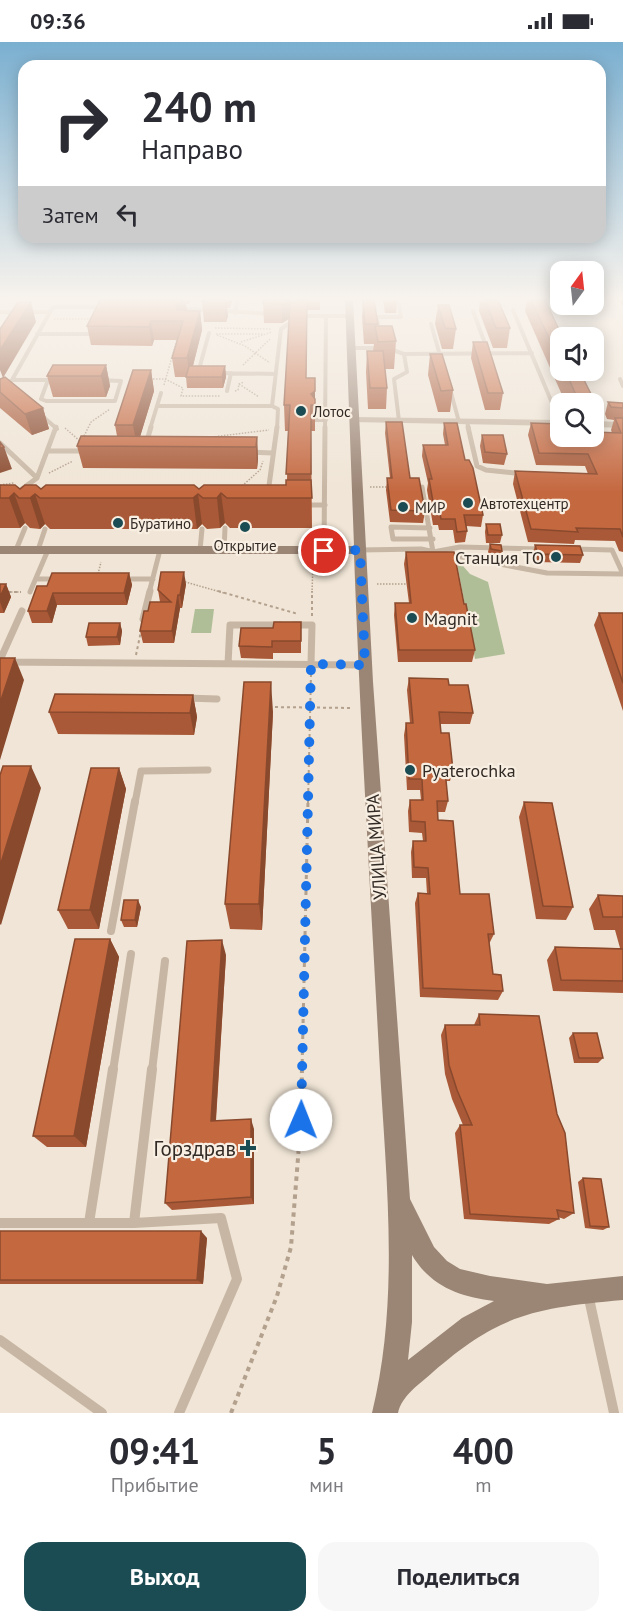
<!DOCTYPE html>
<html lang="ru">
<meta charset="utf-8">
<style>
:root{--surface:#fff;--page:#f7f7f7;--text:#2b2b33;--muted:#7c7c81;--accent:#1c4c53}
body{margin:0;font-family:"PT Sans",sans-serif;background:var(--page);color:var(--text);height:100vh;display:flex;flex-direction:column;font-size:22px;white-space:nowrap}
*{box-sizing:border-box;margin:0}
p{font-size:20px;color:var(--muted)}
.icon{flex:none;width:33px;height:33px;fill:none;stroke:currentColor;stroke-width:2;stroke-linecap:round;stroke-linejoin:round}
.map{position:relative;height:1371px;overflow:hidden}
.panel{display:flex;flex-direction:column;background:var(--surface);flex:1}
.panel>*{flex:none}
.hud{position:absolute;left:18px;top:18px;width:588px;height:183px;border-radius:18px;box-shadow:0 3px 15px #0003;background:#fff;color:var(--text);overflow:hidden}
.needle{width:39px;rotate:15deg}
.controls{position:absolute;left:550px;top:219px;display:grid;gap:12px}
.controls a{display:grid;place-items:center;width:54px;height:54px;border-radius:12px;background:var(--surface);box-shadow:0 3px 15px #0003;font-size:30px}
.pin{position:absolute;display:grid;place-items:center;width:51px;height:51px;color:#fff;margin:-26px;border:3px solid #fff;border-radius:50%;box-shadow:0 2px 6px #0007}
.me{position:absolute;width:66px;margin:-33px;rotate:1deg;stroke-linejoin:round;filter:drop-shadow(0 0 4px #0008)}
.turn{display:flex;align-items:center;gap:21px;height:126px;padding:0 24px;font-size:27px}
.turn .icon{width:78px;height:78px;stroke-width:2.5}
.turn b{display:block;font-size:42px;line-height:51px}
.then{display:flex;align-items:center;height:57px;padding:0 24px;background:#0003;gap:12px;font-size:22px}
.eta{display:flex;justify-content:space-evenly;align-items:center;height:102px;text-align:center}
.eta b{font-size:36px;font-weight:700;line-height:42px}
.primary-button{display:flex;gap:12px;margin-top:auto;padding:12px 24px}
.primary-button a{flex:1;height:69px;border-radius:18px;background:var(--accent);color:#fff;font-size:24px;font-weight:700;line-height:69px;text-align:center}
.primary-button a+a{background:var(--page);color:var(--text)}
.status{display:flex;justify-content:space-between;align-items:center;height:42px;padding:0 30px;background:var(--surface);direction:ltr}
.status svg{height:16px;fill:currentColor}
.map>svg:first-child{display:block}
.green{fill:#afbe97}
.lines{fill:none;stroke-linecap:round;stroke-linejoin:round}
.path-far3{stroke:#b3a08d;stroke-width:1.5;stroke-dasharray:1.5 1.5;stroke-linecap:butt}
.path-far2{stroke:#b3a08d;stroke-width:2;stroke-dasharray:3 3;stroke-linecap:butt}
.path-far1{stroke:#b3a08d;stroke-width:3;stroke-dasharray:4 4;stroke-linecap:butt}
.path{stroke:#b3a08d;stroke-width:4;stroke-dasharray:4.5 4.5;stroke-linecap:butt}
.service-far4{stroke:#c7b6a3;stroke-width:4}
.service-far3{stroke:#c7b6a3;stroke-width:5}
.service-far2{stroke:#c7b6a3;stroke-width:7}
.service-far1{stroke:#c7b6a3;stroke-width:8}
.service{stroke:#c7b6a3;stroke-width:10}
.minor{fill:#c7b6a3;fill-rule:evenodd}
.secondary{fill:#9b8575;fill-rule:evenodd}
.wall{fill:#a95937}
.shaded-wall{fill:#89492d}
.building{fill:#c46840;stroke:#89492d;stroke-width:1.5}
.route{stroke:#1a73e8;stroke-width:10;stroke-dasharray:0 18}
.poi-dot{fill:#1c4c53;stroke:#f8efe2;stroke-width:2}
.labels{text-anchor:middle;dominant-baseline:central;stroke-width:4.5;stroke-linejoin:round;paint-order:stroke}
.far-poi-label{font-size:15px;fill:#322a25;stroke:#f8efe2;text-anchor:start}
.poi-label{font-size:18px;fill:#322a25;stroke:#f8efe2;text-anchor:start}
.street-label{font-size:18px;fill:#322a25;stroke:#f8efe2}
.near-poi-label{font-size:21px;fill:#322a25;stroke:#f8efe2;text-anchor:end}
</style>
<div class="status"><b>09:36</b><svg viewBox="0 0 49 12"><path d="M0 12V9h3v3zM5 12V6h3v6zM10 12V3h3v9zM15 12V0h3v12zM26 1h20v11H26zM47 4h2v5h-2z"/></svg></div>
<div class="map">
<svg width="623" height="1371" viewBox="0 0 623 1371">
<rect width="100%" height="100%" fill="#f0e5d6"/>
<path class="green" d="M456 516 470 532 488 540 505 612 475 617Z
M195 567H214L211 591H191Z"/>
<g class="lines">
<path class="path-far3" d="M498 258 499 262 507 265
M54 277H93
M215 286 272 287
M216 292H264
M217 293 245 304 270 321
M241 300 272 290
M243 323 271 296
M150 337H165L183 346 181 354H209
M239 342 259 355
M164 343 177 297
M235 349 238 348 239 342 244 340
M209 354H221
M65 386 81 400
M84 394 91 380 110 367
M212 395 269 388
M49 431 73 419
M0 443 14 441
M242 444 260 428 263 419
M370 445H389
M98 532 101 520
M182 539 224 551
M377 542H406
M8 550H21
M312 551 313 521"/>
<path class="path-far2" d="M218 549 298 572
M8 550H21
M312 574V549
M136 613 141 589
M269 665 353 666
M308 761 311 632"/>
<path class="path-far1" d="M302 1029 308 759"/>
<path class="path" d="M231 1371 277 1254 291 1205 301 1078 302 1027"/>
<path class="service-far4" d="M179 266 272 272
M513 268 560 380
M473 269 487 307
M0 270H48
M235 271 238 258
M298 274H349
M431 282 441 317
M379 291 377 275H401L398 258
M37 292H91
M351 306H380
M387 306 404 312 407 330 394 337 399 379
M404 312 532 311
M198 331 209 291
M218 331 276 332
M620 337 623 344
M12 338H56
M48 338 41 357 46 359H115L121 339 100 338
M0 346 12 338 53 265H105
M450 347 459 380
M227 349 231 331
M157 364 161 351
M39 371 57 387
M315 378H326
M467 380 469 387
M150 387 157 364H272
M277 387 278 367 272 364 281 287 296 277
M325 387 326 274"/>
<path class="service-far3" d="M468 385 477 424 486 428 524 432
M0 401 37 436
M146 402 151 385
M48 409H85
M249 410 273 411
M422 445 433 510 460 505 541 507
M22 447 37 436 56 385
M268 451 277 385
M303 463H325
M430 486 391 485 393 497H433
M573 507 612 508 623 532
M16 508 25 486
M38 508 45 487
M200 508 202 487
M224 508 225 486
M360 508 421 507 435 510
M324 509 325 385
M446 512 547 531 623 532
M37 537H58
M123 537H153
M30 550 48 508
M149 551 160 508"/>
<path class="service-far2" d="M143 577 150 549
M294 583H312L311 622
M0 618 22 569
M0 620 365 623
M228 622 230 583H280
M186 656 217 657
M135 761 141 729 208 728"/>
<path class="service-far1" d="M111 889 135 759
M113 1029 131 912
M152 1029 165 919"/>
<path class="service" d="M152 1027 134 1181 221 1176 237 1237 179 1371
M0 1181H134
M89 1181 113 1027
M588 1252 614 1371
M0 1298 102 1371"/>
<path class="minor" d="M354 375 561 378V384L351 380 350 378Z
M594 379 623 380V386L594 385Z"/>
<path class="secondary" d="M345 258H353L373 640 410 1157 434 1205 447 1219 460 1227 490 1234 547 1242 623 1234V1258C536 1266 501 1271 433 1330 420 1342 402 1353 398 1371H372C401 1253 385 1129 379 1010 370 844 360 678 354 512H0V504H354ZM412 1213C430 1244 460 1255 494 1259L462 1276 408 1318 412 1280Z"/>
</g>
<path class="wall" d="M98 258H190L189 262H186L187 268 200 269 202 288 193 324H225L226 335 223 346H187L186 335H175L172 316 177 298H154L152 304 91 303 87 284 99 261Z
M203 258H232L230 266H227L228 274 226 280H204L202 260Z
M263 258H320V268H307L306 336H315V389H311L312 486H230L225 481 220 486 207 487 202 482 197 487H50L45 482 40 487 30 486 25 481 20 486H0V443L20 447H199L286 443 287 438 288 389H285L284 363 289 277 282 281H264L263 261Z
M363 258 378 282 377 284 396 299 394 327H385L387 346 386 367H368L366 330 367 309H373L374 302H364L362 275Z
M383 258H397L396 271H385Z
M480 258H498L510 286 507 306H493L479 269Z
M527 258H545L561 296V328H579L593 356 591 362H566L525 269Z
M619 258H623V264Z
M438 263 456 287 453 307H442L435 282Z
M473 300 503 351 500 368H485L471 316Z
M430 312 453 348 450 370H438L428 333Z
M106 323 110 344 106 355H53L47 334Z
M151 328 154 349 140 394 257 395 258 417 257 427 83 426 77 404 117 394 115 383Z
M0 337 43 366 49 387 32 393 0 366Z
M608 360 623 361V510L619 509 615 499 575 498 574 502 528 500 513 442 515 429 588 432 585 424 536 423 528 393 531 381 561 394 612 391 611 388 614 378 607 377 605 372Z
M386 380 425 469 423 481 390 480 386 448 387 436H390L385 391Z
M444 381 465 418 483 473 481 485 466 484 467 489 465 500 455 501 453 488H439L438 483H433L427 448 428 441 422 414 423 403H445L443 392Z
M482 393 507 412 504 423 483 421 480 404Z
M486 482 502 493 500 501H486L485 490Z
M490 502 502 509 500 517 489 515 488 510Z
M535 503 583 513 580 521 536 520 533 511Z
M406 510 464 562 475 608 472 620H398L394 573 395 561H409L404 522Z
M129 531 132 543 127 563H57L52 581H32L28 569 47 544Z
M0 542H6L11 555 4 571H0Z
M186 542 182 566H180L174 601H143L140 589 148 569 160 560 158 548Z
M599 571H623V669L594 583Z
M301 580V611H273V617L241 616 239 604 273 586Z
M120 581 122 589 120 603 88 604 86 595Z
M409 636 449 643 473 671 470 682H440L441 691 453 728 450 739H446L448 759 445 770H438V778L460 852 494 892 489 902 493 932 503 949 498 958 420 955 415 861 418 851 427 852 426 836H412L411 810 413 799H423L422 791 409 790 408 769 410 758H421L420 748H407L404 693 406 681H410L407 648Z
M193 653 197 675 194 693 58 692 49 670Z
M273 670 262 888 230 887 225 862Z
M119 726 126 747 99 887H68L58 868Z
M524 760 573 865 566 878 536 877 519 775Z
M598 853 623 854V951L553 949 547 918 555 905 620 906 615 888H594L589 867Z
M141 865 137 885H124L121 878Z
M110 897 119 915 86 1105H47L33 1094Z
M226 913 216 1079 254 1087V1162L172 1168 165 1161Z
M479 972 574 1171 564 1177 558 1175 559 1177 549 1182 464 1177 455 1091 460 1083H463L452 1057 445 1032 441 993 445 983H474Z
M573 991 603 1016 598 1021H574L569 996Z
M583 1136 609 1185 603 1188 585 1186 578 1140Z
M0 1189 207 1196 203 1242H0Z"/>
<path class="shaded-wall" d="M183 258H185L187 270 178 279 176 263Z
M225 258H226L228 274 226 280 225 261Z
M229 258H232L230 266Z
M288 258H289L290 276 282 281V262Z
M31 260 36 280 3 336 0 328V308Z
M200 269 202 288 190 335 187 316Z
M151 279 154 298 152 304 149 285Z
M106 323 110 344 106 355 101 334Z
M225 324 226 335 223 346 222 335Z
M151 328 154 349 137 405 133 383Z
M315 349V374V363L311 352Z
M43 366 49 387 32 393 25 372Z
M257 395 258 417 257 427 256 405Z
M4 405 12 427 0 431V406Z
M14 451 25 481 20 486 9 456Z
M221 451 225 481 220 486 217 456Z
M35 452 45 482 40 487 30 456Z
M198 452 202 482 197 487 193 456Z
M184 530 186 542 182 566 180 553Z
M129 531 132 543 127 563 124 551Z
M6 542 11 555 4 571 0 560V555Z
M53 551 57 563 52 581 47 569Z
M178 553 180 566 174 601 172 589Z
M120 581 122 589 120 603 117 595Z
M15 616 24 638 0 718V661Z
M271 640 273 670 262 888 259 862Z
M193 653 197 675 194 693 190 671Z
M31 724 41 746 1 883 0 882V824Z
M119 726 126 747 99 887 90 868Z
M138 858 141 865 137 885 135 878Z
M110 897 119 915 86 1105 74 1094Z
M222 898 226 913 215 1089 211 1079Z
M251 1077 254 1087V1162L251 1155Z
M201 1189 207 1196 203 1242 197 1238Z"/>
<path class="building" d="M100 258H183L176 263 177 268 200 269 187 316H172L183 279H151L149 285 87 284Z
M203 258H225V261L202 260Z
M263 258H288L282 262 263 261Z
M298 258H307L306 336H315V349L311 352 315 357V363H311V432H286L290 363H284L290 262Z
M363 258H374L378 282H365Z
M485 258H498L510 286H496Z
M531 258H545L563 296H561V321Z
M18 260H31L0 308V287Z
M438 263H449L456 287 445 286Z
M375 284H392L396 299 378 300Z
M473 300H487L503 351H488Z
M367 309H383L387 346H370Z
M430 312H442L453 348 441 349Z
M53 323H106L101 334H47Z
M189 324H225L222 335H186Z
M133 328H151L133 383H115Z
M565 328H579L593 356 576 353Z
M5 335 43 366 25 372 0 350V337Z
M608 360 623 361V366L611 365Z
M615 376H623V495L620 487 576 486 578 490 531 487 515 429 597 432 588 412 539 411 531 381 561 382V394H594V390L621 391Z
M386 380H402L410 436H419L425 469 391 468 387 436H392Z
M444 381H457L465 418H469L473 426 483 473H464L467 489 457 490 455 477H441L440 471H435L429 437H432L423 403H448Z
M482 393H503L507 412 485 410Z
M81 394 257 395 256 405 77 404Z
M0 400 4 405 0 406Z
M286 438H311L312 456H227L221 451 217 456H203L198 452 193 456H40L35 452 30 456H19L14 451 9 456H0V443H15L20 447 25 443H36L41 447 46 443H194L199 447 204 443H286Z
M486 482H500L502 493H488Z
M490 502 501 503 502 509 491 507Z
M535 503 580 504 583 513 538 512Z
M406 510H454L464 562H466L475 608H399L395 561H411Z
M161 530H184L180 553H178L172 589H140L144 569H148L150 560H171L158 548Z
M52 531H129L124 551H53L47 569H28L37 544H47Z
M0 542H6L0 555Z
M599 571H623V641Z
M274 580H301V599H272V605L239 604 241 586H273Z
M89 581H120L117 595H86Z
M0 616H15L0 661Z
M409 636 448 637 449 643H468L473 671 439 670 441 691H449L453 728H445L448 759H437L438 778 453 779 460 852H489L494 892H488L493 932 501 933 503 949 423 946 418 851 430 852 428 826 414 825 413 799H426L425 780 411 779 410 758H423L422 737H409L406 681H413Z
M244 640H271L259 862H225Z
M55 652 193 653 190 671 49 670Z
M3 724H31L0 824V733Z
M91 726H119L90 868H58Z
M524 760 552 761 573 865 543 864Z
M598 853 623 854V875H603Z
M124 858H138L135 878H121Z
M75 897H110L74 1094H33Z
M222 898 211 1079 251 1077V1155L165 1161 187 899Z
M555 905 623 907V939L561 938Z
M479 972 539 974 557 1072 565 1091 574 1171 557 1168 559 1177 470 1172 460 1083H472L457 1048 449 1023 445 983H480Z
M573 991H597L603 1016H579Z
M583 1136 601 1137 609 1185 590 1184Z
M0 1189H201L197 1238H0Z"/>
<linearGradient id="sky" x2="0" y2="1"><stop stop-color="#7aafd0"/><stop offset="0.57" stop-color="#f8f3ed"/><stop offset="1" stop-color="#f8f3ed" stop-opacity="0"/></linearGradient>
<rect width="623" height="450" fill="url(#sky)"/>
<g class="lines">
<path class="route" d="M301 1078 311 622 365 623 360 508 324 509"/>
</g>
<g class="poi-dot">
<circle cx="301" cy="369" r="6"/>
<circle cx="468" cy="461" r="6"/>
<circle cx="403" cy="465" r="6"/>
<circle cx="118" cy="481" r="6"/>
<circle cx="245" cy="485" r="6"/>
<circle cx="556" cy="515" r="6"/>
<circle cx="412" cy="576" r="6"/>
<circle cx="410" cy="728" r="6"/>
<path d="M245 1097h6v6h6v6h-6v6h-6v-6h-6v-6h6z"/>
</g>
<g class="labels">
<g class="far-poi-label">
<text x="313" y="369">Лотос</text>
<text x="480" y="461">Автотехцентр</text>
<text x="415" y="465">МИР</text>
<text x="130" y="481">Буратино</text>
<text x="245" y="503" text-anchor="middle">Открытие</text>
</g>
<g class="poi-label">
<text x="544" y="515" text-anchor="end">Станция ТО</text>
<text x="424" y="576">Magnit</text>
<text x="422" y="728">Pyaterochka</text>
</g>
<g class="street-label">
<text transform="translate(376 805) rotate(-94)">УЛИЦА МИРА</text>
</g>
<g class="near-poi-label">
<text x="236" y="1106">Горздрав</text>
</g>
</g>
</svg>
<div class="controls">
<a><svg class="needle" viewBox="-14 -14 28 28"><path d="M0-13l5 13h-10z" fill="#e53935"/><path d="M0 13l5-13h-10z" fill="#7c7c81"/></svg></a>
<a><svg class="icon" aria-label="sound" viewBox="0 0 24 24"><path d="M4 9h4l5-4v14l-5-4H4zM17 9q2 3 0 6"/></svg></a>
<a><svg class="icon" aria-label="search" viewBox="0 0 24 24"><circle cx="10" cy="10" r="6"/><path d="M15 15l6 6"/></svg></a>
</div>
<div class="pin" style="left:324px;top:509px;background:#d93025"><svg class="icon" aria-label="arrive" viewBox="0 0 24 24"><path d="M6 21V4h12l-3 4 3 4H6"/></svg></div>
<svg class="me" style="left:301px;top:1078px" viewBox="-20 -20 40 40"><circle r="19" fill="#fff"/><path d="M0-13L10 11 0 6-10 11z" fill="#1a73e8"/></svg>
<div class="hud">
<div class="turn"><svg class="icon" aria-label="right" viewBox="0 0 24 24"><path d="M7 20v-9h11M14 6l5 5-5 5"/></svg><div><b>240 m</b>Направо</div></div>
<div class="then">Затем<svg class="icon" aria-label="left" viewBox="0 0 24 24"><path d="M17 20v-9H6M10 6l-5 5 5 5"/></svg></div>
</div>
</div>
<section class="panel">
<div class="eta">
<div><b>09:41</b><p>Прибытие</p></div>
<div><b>5</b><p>мин</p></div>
<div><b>400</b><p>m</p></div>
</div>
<div class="primary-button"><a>Выход</a><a>Поделиться</a></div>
</section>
